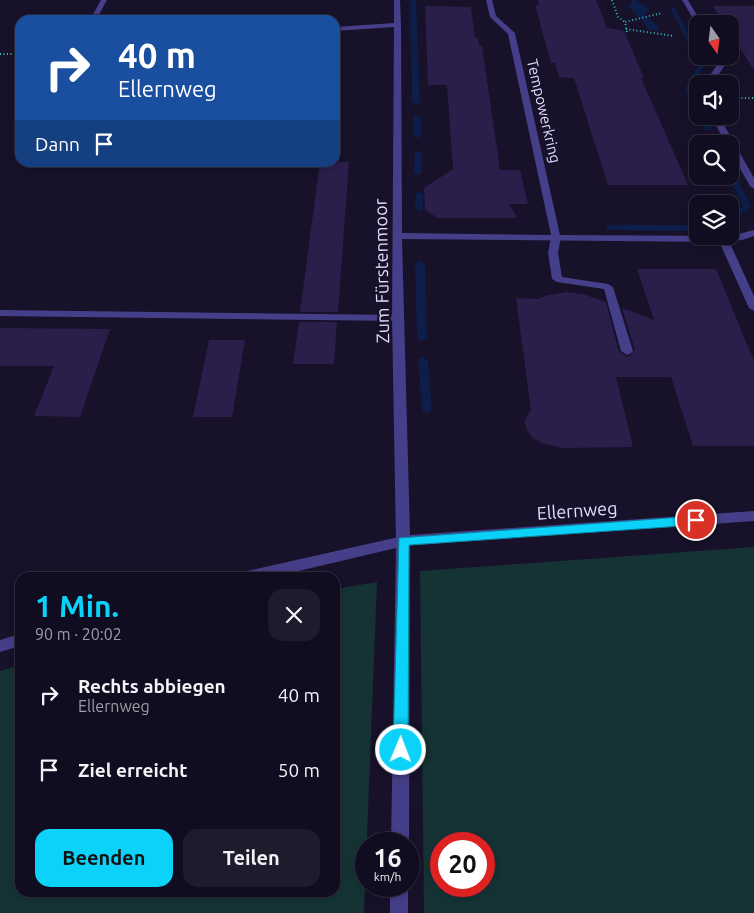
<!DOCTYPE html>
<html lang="de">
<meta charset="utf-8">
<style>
:root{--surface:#110d20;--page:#1e1b2d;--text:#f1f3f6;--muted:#9c9ca5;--line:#302d3e;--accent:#0cd2fa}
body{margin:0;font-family:Ubuntu,sans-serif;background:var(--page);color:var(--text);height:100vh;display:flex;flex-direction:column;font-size:19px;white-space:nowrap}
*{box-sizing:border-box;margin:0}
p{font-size:16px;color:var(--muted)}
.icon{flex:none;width:28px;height:28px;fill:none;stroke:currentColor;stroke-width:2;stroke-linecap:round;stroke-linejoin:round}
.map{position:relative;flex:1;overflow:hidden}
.sheet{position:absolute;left:15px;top:572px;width:325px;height:325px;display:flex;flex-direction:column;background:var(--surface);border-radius:15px;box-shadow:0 2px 8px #0003,0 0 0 1px var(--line)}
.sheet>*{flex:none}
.banner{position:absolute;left:15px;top:15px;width:325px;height:152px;border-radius:15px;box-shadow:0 2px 8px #0003,0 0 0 1px var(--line);background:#1a4fa0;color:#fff;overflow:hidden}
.needle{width:32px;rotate:166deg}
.controls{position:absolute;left:689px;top:15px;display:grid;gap:10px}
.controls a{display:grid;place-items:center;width:50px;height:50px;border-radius:10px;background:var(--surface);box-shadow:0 2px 8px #0003,0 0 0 1px var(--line);font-size:25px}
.speed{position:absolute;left:355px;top:832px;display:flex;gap:10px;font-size:25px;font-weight:700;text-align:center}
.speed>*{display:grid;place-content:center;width:65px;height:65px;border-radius:50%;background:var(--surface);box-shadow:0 2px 8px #0003,0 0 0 1px var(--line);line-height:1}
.speed small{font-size:12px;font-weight:400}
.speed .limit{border:8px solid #d22;background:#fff;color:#111}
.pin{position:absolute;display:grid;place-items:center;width:42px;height:42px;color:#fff;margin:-21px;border:2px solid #fff;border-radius:50%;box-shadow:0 1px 5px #0007}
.me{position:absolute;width:55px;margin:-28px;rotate:1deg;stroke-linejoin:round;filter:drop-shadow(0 0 4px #0008)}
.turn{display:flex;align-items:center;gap:18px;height:105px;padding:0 20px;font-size:22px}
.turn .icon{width:65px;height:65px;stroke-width:2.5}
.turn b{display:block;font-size:35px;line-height:42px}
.then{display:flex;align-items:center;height:48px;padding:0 20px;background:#0003;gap:10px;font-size:19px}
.round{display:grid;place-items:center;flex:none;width:52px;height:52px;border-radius:15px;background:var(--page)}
.overview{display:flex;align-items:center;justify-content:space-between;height:85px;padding:0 20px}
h1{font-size:30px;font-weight:700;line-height:38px;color:var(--accent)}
.primary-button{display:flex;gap:10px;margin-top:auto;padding:10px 20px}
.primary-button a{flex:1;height:58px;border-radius:15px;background:var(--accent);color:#111;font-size:20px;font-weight:700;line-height:58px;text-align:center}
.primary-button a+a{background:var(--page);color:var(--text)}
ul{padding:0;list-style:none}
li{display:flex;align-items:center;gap:15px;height:75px;padding:0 20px}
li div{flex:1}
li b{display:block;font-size:19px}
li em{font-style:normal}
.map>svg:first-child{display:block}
.green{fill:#153334;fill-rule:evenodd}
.water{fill:#0c1e49}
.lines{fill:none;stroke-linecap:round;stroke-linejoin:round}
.stream{fill:#0c1e49;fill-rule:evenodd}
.building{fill:#2a1e4b}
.path{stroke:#33baba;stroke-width:2;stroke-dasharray:1 2.5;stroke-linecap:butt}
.service{fill:#453e88;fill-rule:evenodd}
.minor{fill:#453e88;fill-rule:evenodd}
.route{fill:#0cd2fa;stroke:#0888a2}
.labels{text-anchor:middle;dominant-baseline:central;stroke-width:5;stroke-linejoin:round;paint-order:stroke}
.far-street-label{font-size:15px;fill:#e2dcfe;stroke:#17112a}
.street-label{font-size:18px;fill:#e2dcfe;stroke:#17112a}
</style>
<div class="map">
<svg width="754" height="913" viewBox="0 0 754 913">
<rect width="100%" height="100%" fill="#17112a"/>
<path class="green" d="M754 547V913H424L420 571ZM441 844H484V886H441Z
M377 582 364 913H0V671L20 665V892H335V589Z"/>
<path class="water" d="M631 0H636L649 8 644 15 657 25 659 30H648L643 21 629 7 632 3Z"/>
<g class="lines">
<path class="stream" d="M410 0H416L420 102 416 104 412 102Z
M669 6 674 7 694 43 693 44 688 43Z
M698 54V56H701L705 65 692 86 694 93 690 95 686 93V86L699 65 695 56Z
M693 101H698V109L694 107Z
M414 115 421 117V136L417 138 413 136Z
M698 116H706L712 128 711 130H705Z
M713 141H719L721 144H713Z
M415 150 422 152V173L418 175 414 173Z
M730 170 734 172 751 207 730 223V216L743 206 728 176H730Z
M416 192 423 194V208L419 211 415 208Z
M610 225H698V231L607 230V226Z
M420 261 425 264 427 338 422 341 417 338 415 264Z
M423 357 428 360 432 410 427 414 422 410 418 360Z"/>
</g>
<path class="building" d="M538 0H596L607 28 624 31 644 78H641L688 185H608L574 78 559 77 555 63H551L535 5H539Z
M425 6 471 7 475 38H478L479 45 482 46 500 170H520L528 204H509L517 218H438L425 210 424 188 453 169 447 85H428Z
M713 6H754V70L730 33V24H724Z
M320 162H349L338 312H300Z
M637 269H716L754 361V446H693L671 377H616L633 447 562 448 542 443 533 438 528 432 524 422 531 410 516 298 538 299 544 296 567 292 583 294 606 302 619 352 628 357 635 350 622 308 654 320Z
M299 322H337L334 364H293Z
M0 328 110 329 80 417 34 416 54 366H0Z
M209 340H245L232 417H193Z"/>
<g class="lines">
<path class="path" d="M612 0 618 17 625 22
M626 29 674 36
M627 32 625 22 662 13
M0 54H20
M731 98H754"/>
<path class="service" d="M556 234 561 237 558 253 562 277 608 284 613 287 633 351 631 353 627 355 621 351 604 289 557 282 552 279 548 253 551 237Z
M724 236 728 239 754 296V311L749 308 718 239Z
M0 310 397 315 402 318 397 321 0 316Z
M403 536 408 537 410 541 409 844H391L396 548 269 578H236L238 574 243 572Z
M20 634V646L0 652V640Z
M390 886H408V913H390Z"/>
<path class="minor" d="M101 0H107L96 20H90Z
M394 0H400L401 25 402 233 551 235 508 34 490 17 486 0H492L496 16 515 33 560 235 730 236 754 230V236L742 240 718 242 402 239 410 535 754 511V521L403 546 398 545 396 541 392 318 394 27 335 31V27L394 23Z
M682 0H688L702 24 697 25Z
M715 56H723L725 65 712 84H704L717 65Z
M711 116H719L754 178V189L750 186 730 151V144H726Z"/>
</g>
<path class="route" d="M696 516 702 520 696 525 409 545 408 750 406 755 401 757 395 755 393 750 399 538Z"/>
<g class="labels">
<g class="far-street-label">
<text transform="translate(544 111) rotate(77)">Tempowerkring</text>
</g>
<g class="street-label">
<text transform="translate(381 271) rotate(-91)">Zum Fürstenmoor</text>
<text transform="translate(577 510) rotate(-4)">Ellernweg</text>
</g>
</g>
</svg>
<div class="controls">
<a><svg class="needle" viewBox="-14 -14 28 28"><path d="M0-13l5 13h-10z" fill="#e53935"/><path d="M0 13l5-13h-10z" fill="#9c9ca5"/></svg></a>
<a><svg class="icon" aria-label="sound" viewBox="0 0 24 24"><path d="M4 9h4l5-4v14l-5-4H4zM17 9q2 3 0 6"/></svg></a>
<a><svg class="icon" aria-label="search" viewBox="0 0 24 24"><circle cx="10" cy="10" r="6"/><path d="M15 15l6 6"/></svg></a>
<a><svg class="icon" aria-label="layers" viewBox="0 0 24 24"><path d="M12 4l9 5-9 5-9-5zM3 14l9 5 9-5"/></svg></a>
</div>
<div class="speed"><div>16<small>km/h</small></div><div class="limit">20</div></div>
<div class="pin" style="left:696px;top:520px;background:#d93025"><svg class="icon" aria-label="arrive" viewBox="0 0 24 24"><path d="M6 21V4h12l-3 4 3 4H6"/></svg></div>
<svg class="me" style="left:401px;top:750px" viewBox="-20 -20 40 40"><circle r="17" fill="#0cd2fa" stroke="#fff" stroke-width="3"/><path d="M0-11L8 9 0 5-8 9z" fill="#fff"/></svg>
<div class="banner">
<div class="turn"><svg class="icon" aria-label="right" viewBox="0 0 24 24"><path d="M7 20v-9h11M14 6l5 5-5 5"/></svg><div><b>40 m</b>Ellernweg</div></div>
<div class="then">Dann<svg class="icon" aria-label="arrive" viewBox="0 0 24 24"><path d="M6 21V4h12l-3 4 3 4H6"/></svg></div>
</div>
<section class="sheet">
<div class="overview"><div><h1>1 Min.</h1><p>90 m · 20:02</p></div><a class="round"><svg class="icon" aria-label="close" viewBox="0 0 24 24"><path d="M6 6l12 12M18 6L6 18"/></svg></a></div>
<ul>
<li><svg class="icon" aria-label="right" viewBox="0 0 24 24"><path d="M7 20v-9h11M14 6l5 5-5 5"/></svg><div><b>Rechts abbiegen</b><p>Ellernweg</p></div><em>40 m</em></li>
<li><svg class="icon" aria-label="arrive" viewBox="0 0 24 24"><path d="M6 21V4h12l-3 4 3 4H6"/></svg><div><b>Ziel erreicht</b></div><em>50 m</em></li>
</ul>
<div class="primary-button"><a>Beenden</a><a>Teilen</a></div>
</section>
</div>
